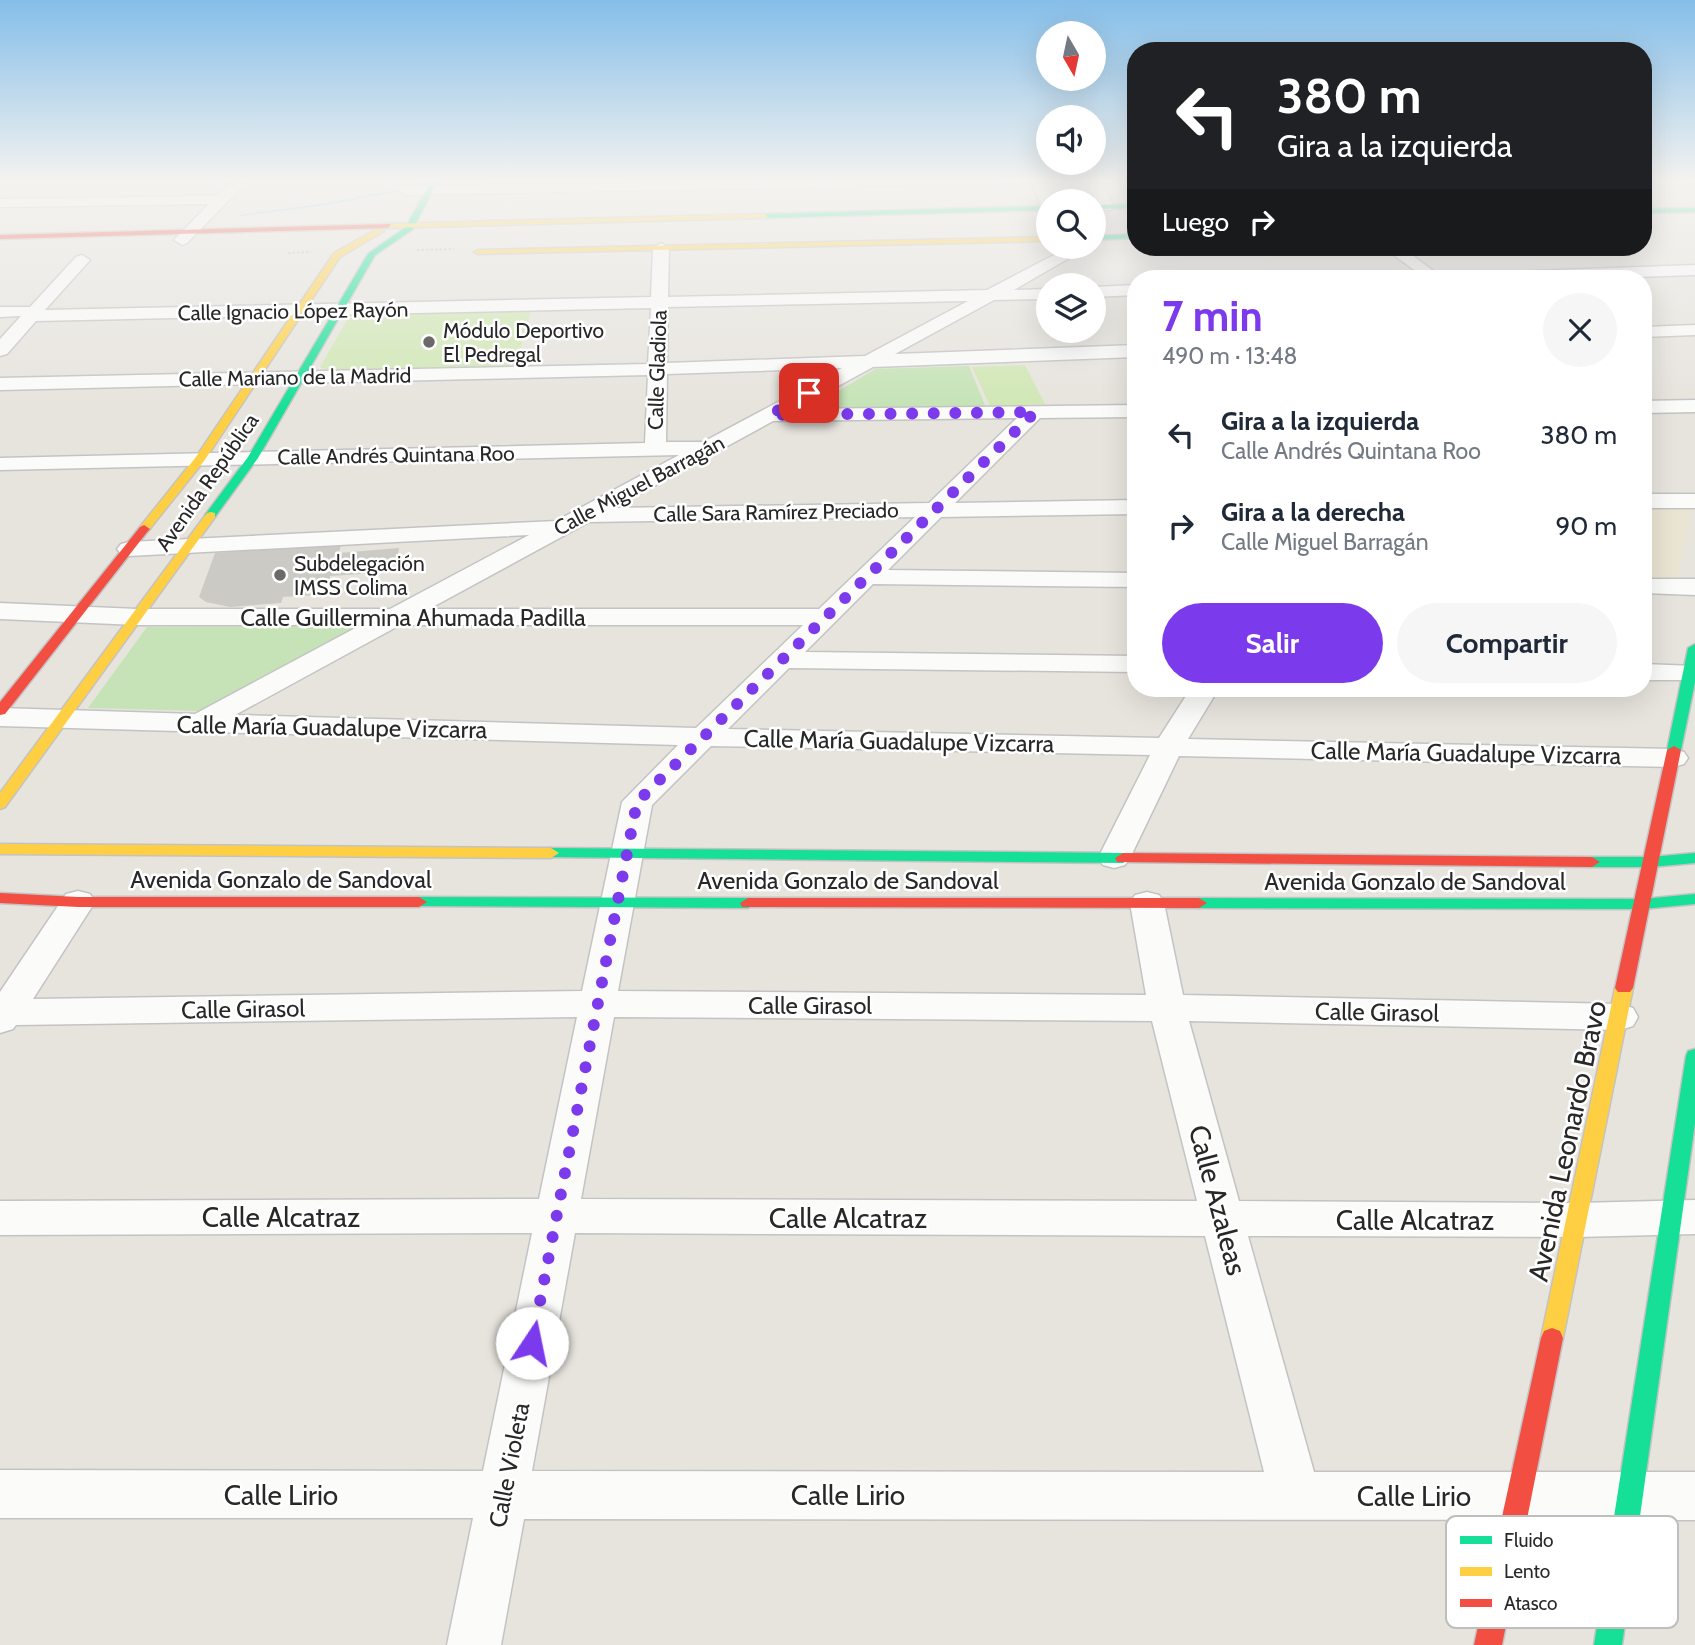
<!DOCTYPE html>
<html lang="es">
<meta charset="utf-8">
<style>
:root{--surface:#fff;--page:#f6f6f7;--text:#1f2937;--muted:#747a83;--accent:#7c3aed}
body{margin:0;font-family:Cabin,sans-serif;background:var(--page);color:var(--text);height:100vh;display:flex;flex-direction:column;font-size:26px;white-space:nowrap}
*{box-sizing:border-box;margin:0}
p{font-size:23px;color:var(--muted)}
.icon{flex:none;width:38px;height:38px;fill:none;stroke:currentColor;stroke-width:2;stroke-linecap:round;stroke-linejoin:round}
.map{position:relative;flex:1;overflow:hidden}
.panel{position:absolute;left:1127px;top:270px;width:525px;height:427px;display:flex;flex-direction:column;background:var(--surface);border-radius:28px;box-shadow:0 7px 28px #0002}
.panel>*{flex:none}
.guide{position:absolute;left:1127px;top:42px;width:525px;height:214px;border-radius:28px;box-shadow:0 7px 28px #0002;background:#202124;color:#fff;overflow:hidden}
.needle{width:46px;rotate:171deg}
.fabs{position:absolute;left:1036px;top:21px;display:grid;gap:14px}
.fabs a{display:grid;place-items:center;width:70px;height:70px;border-radius:50%;background:var(--surface);box-shadow:0 7px 28px #0002;font-size:35px}
.pin{position:absolute;display:grid;place-items:center;width:60px;height:60px;color:#fff;margin:-30px;border-radius:14px;box-shadow:0 4px 10px #0006}
.me{position:absolute;width:77px;margin:-38px;rotate:11deg;stroke-linejoin:round;filter:drop-shadow(0 0 5px #0008)}
.turn{display:flex;align-items:center;gap:24px;height:147px;padding:0 35px;font-size:32px}
.turn .icon{width:91px;height:91px;stroke-width:2.5}
.turn b{display:block;font-size:49px;line-height:60px}
.then{display:flex;align-items:center;height:66px;padding:0 35px;background:#0003;gap:14px;font-size:26px}
.round{display:grid;place-items:center;flex:none;width:74px;height:74px;border-radius:37px;background:var(--page)}
.overview{display:flex;align-items:center;justify-content:space-between;height:119px;padding:0 35px}
h1{font-size:42px;font-weight:700;line-height:52px;color:var(--accent)}
.cta{display:flex;gap:14px;margin-top:auto;padding:14px 35px}
.cta a{flex:1;height:80px;border-radius:42px;background:var(--accent);color:#fff;font-size:28px;font-weight:700;line-height:80px;text-align:center}
.cta a+a{background:var(--page);color:var(--text)}
ul{padding:0;list-style:none}
li{display:flex;align-items:center;gap:21px;height:91px;padding:0 35px}
li div{flex:1}
li b{display:block;font-size:26px}
li em{font-style:normal}
.map>svg:first-child{display:block}
.education{fill:#eae4d2}
.green{fill:#c5e3b6}
.pitch{fill:#d0e7b4}
.lines{fill:none;stroke-linecap:round;stroke-linejoin:round}
.stream{fill:#90cdea;fill-rule:evenodd}
.building{fill:#cccac5}
.lane-casing{stroke:#c4c3c4;stroke-width:3}
.street-casing{stroke:#c4c3c4;stroke-width:3}
.fast-casing{stroke:#c4c3c4;stroke-width:3}
.slow-casing{stroke:#c4c3c4;stroke-width:3}
.jam-casing{stroke:#c4c3c4;stroke-width:3}
.path{stroke:#c4c3c3;stroke-width:2;stroke-dasharray:2.5 2;stroke-linecap:butt}
.lane{fill:#fbfbfa;fill-rule:evenodd}
.street{fill:#fbfbfa;fill-rule:evenodd}
.fast{fill:#16e098;fill-rule:evenodd}
.slow{fill:#ffcf43;fill-rule:evenodd}
.jam{fill:#f24e42;fill-rule:evenodd}
.route{stroke:#7c3aed;stroke-width:12;stroke-dasharray:0 21.6}
.poi-dot{fill:#6b6a68;stroke:#fff;stroke-width:2.5}
.labels{text-anchor:middle;dominant-baseline:central;stroke-width:5;stroke-linejoin:round;paint-order:stroke}
.far-street-label{font-size:21px;fill:#282828;stroke:#fff}
.far-poi-label{font-size:21px;fill:#282828;stroke:#fff;text-anchor:start}
.street-label{font-size:24px;fill:#282828;stroke:#fff}
.near-street-label{font-size:28px;fill:#282828;stroke:#fff}
.key{fill:#fff;stroke:#bebebe;stroke-width:2}
.key-label{font-size:19px;fill:#282828}
</style>
<div class="map">
<svg width="1695" height="1645" viewBox="0 0 1695 1645">
<rect width="100%" height="100%" fill="#e7e4de"/>
<path class="education" d="M1692 508 1678 580 1643 579V509Z"/>
<path class="green" d="M969 366 986 408 807 410 875 369Z
M357 626 201 711 88 708 147 627Z"/>
<path class="pitch" d="M531 311 516 365 330 370 320 367 348 318 361 315Z
M1025 365 1045 404 990 406 972 367Z"/>
<g class="lines">
<path class="stream" d="M422 179H426L423 186 414 187V185L419 184Z
M399 189 401 191 327 205 241 216 239 215 327 203Z"/>
</g>
<path class="building" d="M341 544 339 553 399 548 397 562 379 563 377 573 330 576 329 582H318L315 595 283 597 281 603 230 607 206 602 199 597 215 553Z"/>
<g class="lines">
<g class="lane-casing">
<path id="lane" d="M1102 196 1105 200 1046 202 1042 200Z"/>
</g>
<g class="street-casing">
<path id="street" d="M235 179H250L187 243 182 245 174 240 209 204 0 207V199L218 196Z
M793 179H1030L1023 183 406 195 399 191 406 187Z
M1030 179H1044L1053 201H1048V210L1041 206Z
M1085 179H1099L1114 207 1112 210H1102Z
M661 243 669 248 668 297 987 290 1069 247H1088L1014 290 1048 289V299L994 300 895 354 1136 345V357L873 367 796 409 1136 405V417L1040 418 955 503 1136 500V514L941 517 888 570 1136 573V587L873 584 805 652 1136 656V672L789 668 728 729 1159 738 1191 688H1219L1188 739 1673 749 1684 752 1688 758 1684 764 1673 767 1179 756 1130 858 1125 865 1114 868 1103 865 1098 858 1150 755 711 746 652 805 618 991 1146 995 1130 903 1135 895 1147 892 1159 895 1164 903 1183 995 1620 1004 1633 1008 1638 1017 1633 1026 1620 1030 1189 1021 1239 1201 1578 1203 1695 1200V1234L1578 1237 1248 1236 1314 1472H1695V1520L524 1519 501 1645H447L473 1518H0V1470L483 1471 532 1233 0 1235V1201L539 1199 577 1017 16 1025 13 1029 0 1033V992L66 894 78 891 90 894 95 902 33 999 582 991 622 802 678 745 0 726V708L195 714 361 625H137L0 619V603L137 609H390L529 535 129 556 121 554 117 549 121 544 129 542 556 521 679 455 0 470V458L645 443 648 375 0 390V378L648 364 651 308 36 321 7 354 0 356V339L21 316 0 317V307H30L76 257 82 255 90 260 45 310 651 297 653 248ZM968 301 865 356 667 363 668 307ZM842 368 703 442H666L667 374ZM1017 418 929 503 614 508 773 421ZM915 517 819 609H429L589 522ZM400 625H803L696 728 235 715ZM614 1017 1152 1021 1197 1201 581 1199ZM575 1233 1205 1236 1264 1472 532 1471Z
M1383 247H1401L1443 278H1425Z
M1695 265V275L1603 278H1468L1476 273Z
M1136 285V295L1094 297V287Z
M1695 325V335L1643 337V327Z
M1695 400V412L1643 413V401Z
M1643 494H1695V508H1643Z
M1643 579H1695V595L1643 593Z
M1643 664 1695 666V680H1643Z"/>
</g>
<g class="fast-casing">
<path id="fast" d="M432 179H439L412 230 375 255 258 458 215 517H207L205 515 248 457 368 254 406 227Z
M1136 204V208L1094 209V205Z
M1048 206V210L765 218 761 216 765 214Z
M1695 208V212L1643 213V209Z
M1136 234V238L1094 240V236Z
M1695 644V682L1681 750 1674 754 1667 750 1688 648Z
M551 848 1123 853 1131 858 1123 863 545 857 543 853 545 849Z
M1695 853V863L1651 867H1592L1584 862 1592 857H1651Z
M1695 894V904L1643 909 1199 908 1191 903 1199 898 1643 899Z
M419 897 748 898 756 903 748 908 413 906 411 902Z
M1695 1049V1123L1622 1645H1594L1686 1056 1688 1051Z"/>
</g>
<g class="slow-casing">
<path id="slow" d="M765 214 768 218 388 228 384 226 388 224Z
M377 229 384 231 340 257 204 461 148 531H140V527L196 457 334 253Z
M1048 237V241L478 254 474 252 478 250Z
M211 512 215 513V517L5 807 0 809V793L207 513Z
M0 844 551 848 559 853 551 858 0 854Z
M1624 982 1630 984 1633 988 1563 1338 1560 1345 1552 1348 1544 1345 1541 1338 1615 988 1618 984Z"/>
</g>
<g class="jam-casing">
<path id="jam" d="M391 224 388 228 0 239V235Z
M144 525 150 529 148 531 5 714 0 715V702L140 527Z
M1674 746 1681 750 1633 988 1630 992H1618L1615 988 1667 750Z
M1123 853 1592 857 1600 862 1592 867 1117 862 1115 858Z
M0 893 78 897H419L427 902 419 907H78L0 903Z
M748 898H1199L1207 903 1199 908 742 907 740 903Z
M1552 1328 1560 1331 1563 1338 1502 1645H1474L1541 1338 1544 1331Z"/>
</g>
<path class="path" d="M417 250 454 249
M288 253 311 252"/>
<use href="#lane" class="lane"/>
<use href="#street" class="street"/>
<use href="#fast" class="fast"/>
<use href="#slow" class="slow"/>
<use href="#jam" class="jam"/>
</g>
<linearGradient id="sky" x2="0" y2="1"><stop stop-color="#85bee9"/><stop offset="0.44" stop-color="#f4f3f0"/><stop offset="1" stop-color="#f4f3f0" stop-opacity="0"/></linearGradient>
<rect width="1695" height="410" fill="url(#sky)"/>
<g class="lines">
<path class="route" d="M532 1343 637 802 1035 412 770 415 809 393"/>
</g>
<g class="poi-dot">
<circle cx="429" cy="342" r="7"/>
<circle cx="280" cy="575" r="7"/>
</g>
<g class="labels">
<g class="far-street-label">
<text transform="translate(293 311) rotate(-1)">Calle Ignacio López Rayón</text>
<text transform="translate(657 370) rotate(-88)">Calle Gladiola</text>
<text transform="translate(295 377) rotate(-1)">Calle Mariano de la Madrid</text>
<text transform="translate(396 455) rotate(-1)">Calle Andrés Quintana Roo</text>
<text transform="translate(207 482) rotate(-55)">Avenida República</text>
<text transform="translate(639 485) rotate(-28)">Calle Miguel Barragán</text>
<text transform="translate(776 512) rotate(-1)">Calle Sara Ramírez Preciado</text>
</g>
<g class="far-poi-label">
<text x="443" y="330">Módulo Deportivo<tspan x="443" dy="24">El Pedregal</tspan></text>
<text x="294" y="563">Subdelegación<tspan x="294" dy="24">IMSS Colima</tspan></text>
</g>
<g class="street-label">
<text x="413" y="617">Calle Guillermina Ahumada Padilla</text>
<text transform="translate(332 727) rotate(1)">Calle María Guadalupe Vizcarra</text>
<text transform="translate(899 741) rotate(1)">Calle María Guadalupe Vizcarra</text>
<text transform="translate(1466 753) rotate(1)">Calle María Guadalupe Vizcarra</text>
<text x="281" y="879">Avenida Gonzalo de Sandoval</text>
<text x="848" y="880">Avenida Gonzalo de Sandoval</text>
<text x="1415" y="881">Avenida Gonzalo de Sandoval</text>
<text x="810" y="1005">Calle Girasol</text>
<text transform="translate(243 1009) rotate(-1)">Calle Girasol</text>
<text transform="translate(1377 1012) rotate(1)">Calle Girasol</text>
<text transform="translate(509 1465) rotate(-79)">Calle Violeta</text>
</g>
<g class="near-street-label">
<text transform="translate(1567 1141) rotate(-78)">Avenida Leonardo Bravo</text>
<text transform="translate(1218 1200) rotate(75)">Calle Azaleas</text>
<text x="281" y="1217">Calle Alcatraz</text>
<text x="848" y="1218">Calle Alcatraz</text>
<text x="1415" y="1220">Calle Alcatraz</text>
<text x="281" y="1495">Calle Lirio</text>
<text x="848" y="1495">Calle Lirio</text>
<text x="1414" y="1496">Calle Lirio</text>
</g>
</g>
<rect x="1446" y="1516" width="232" height="112" rx="10" class="key"/>
<rect x="1460" y="1536" width="32" height="8" fill="#16e098"/>
<rect x="1460" y="1567" width="32" height="9" fill="#ffcf43"/>
<rect x="1460" y="1599" width="32" height="8" fill="#f24e42"/>
<g class="key-label">
<text x="1504" y="1547">Fluido</text>
<text x="1504" y="1578">Lento</text>
<text x="1504" y="1610">Atasco</text>
</g>
</svg>
<div class="fabs">
<a><svg class="needle" viewBox="-14 -14 28 28"><path d="M0-13l5 13h-10z" fill="#e53935"/><path d="M0 13l5-13h-10z" fill="#747a83"/></svg></a>
<a><svg class="icon" aria-label="sound" viewBox="0 0 24 24"><path d="M4 9h4l5-4v14l-5-4H4zM17 9q2 3 0 6"/></svg></a>
<a><svg class="icon" aria-label="search" viewBox="0 0 24 24"><circle cx="10" cy="10" r="6"/><path d="M15 15l6 6"/></svg></a>
<a><svg class="icon" aria-label="layers" viewBox="0 0 24 24"><path d="M12 4l9 5-9 5-9-5zM3 14l9 5 9-5"/></svg></a>
</div>
<div class="pin" style="left:809px;top:393px;background:#d93025"><svg class="icon" aria-label="arrive" viewBox="0 0 24 24"><path d="M6 21V4h12l-3 4 3 4H6"/></svg></div>
<svg class="me" style="left:532px;top:1343px" viewBox="-20 -20 40 40"><circle r="19" fill="#fff"/><path d="M0-13L10 11 0 6-10 11z" fill="#7c3aed"/></svg>
<div class="guide">
<div class="turn"><svg class="icon" aria-label="left" viewBox="0 0 24 24"><path d="M17 20v-9H6M10 6l-5 5 5 5"/></svg><div><b>380 m</b>Gira a la izquierda</div></div>
<div class="then">Luego<svg class="icon" aria-label="right" viewBox="0 0 24 24"><path d="M7 20v-9h11M14 6l5 5-5 5"/></svg></div>
</div>
<section class="panel">
<div class="overview"><div><h1>7 min</h1><p>490 m · 13:48</p></div><a class="round"><svg class="icon" aria-label="close" viewBox="0 0 24 24"><path d="M6 6l12 12M18 6L6 18"/></svg></a></div>
<ul>
<li><svg class="icon" aria-label="left" viewBox="0 0 24 24"><path d="M17 20v-9H6M10 6l-5 5 5 5"/></svg><div><b>Gira a la izquierda</b><p>Calle Andrés Quintana Roo</p></div><em>380 m</em></li>
<li><svg class="icon" aria-label="right" viewBox="0 0 24 24"><path d="M7 20v-9h11M14 6l5 5-5 5"/></svg><div><b>Gira a la derecha</b><p>Calle Miguel Barragán</p></div><em>90 m</em></li>
</ul>
<div class="cta"><a>Salir</a><a>Compartir</a></div>
</section>
</div>
